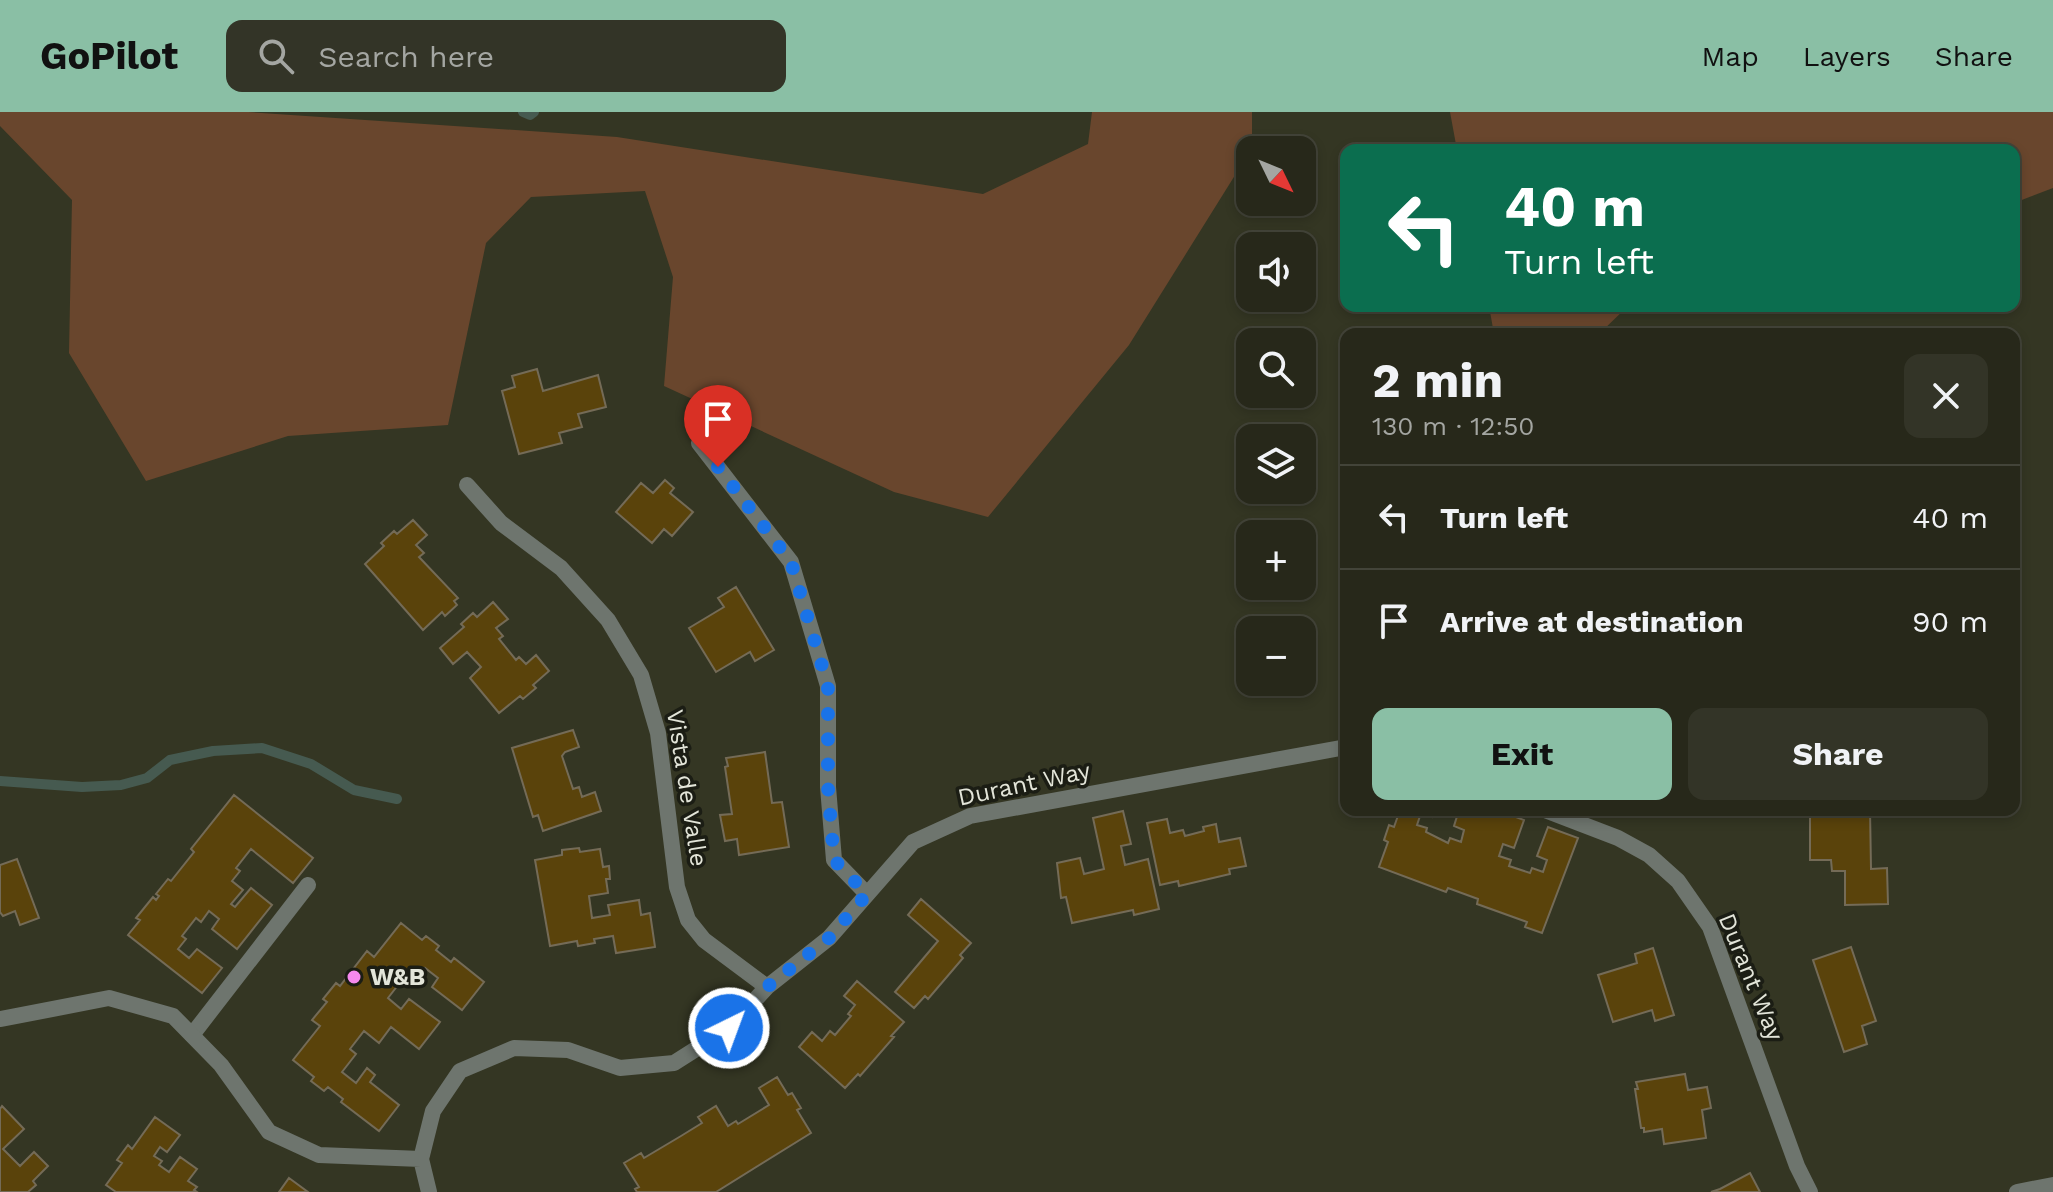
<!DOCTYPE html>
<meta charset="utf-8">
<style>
:root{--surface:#27281a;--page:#333427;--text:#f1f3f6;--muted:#a4a6a2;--line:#434439;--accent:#8abfa5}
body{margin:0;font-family:"Work Sans",sans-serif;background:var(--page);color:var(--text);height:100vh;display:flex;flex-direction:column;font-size:30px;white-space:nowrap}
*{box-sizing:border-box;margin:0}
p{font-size:26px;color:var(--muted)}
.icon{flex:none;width:44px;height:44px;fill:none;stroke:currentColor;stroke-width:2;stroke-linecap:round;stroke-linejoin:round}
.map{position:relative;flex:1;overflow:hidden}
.details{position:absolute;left:1340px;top:216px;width:680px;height:488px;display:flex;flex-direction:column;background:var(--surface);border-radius:16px;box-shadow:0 4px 12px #0003,0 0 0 2px var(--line)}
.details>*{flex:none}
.top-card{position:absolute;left:1340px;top:32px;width:680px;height:168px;border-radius:16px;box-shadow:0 4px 12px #0003,0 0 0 2px var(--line);background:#0b6e4f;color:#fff;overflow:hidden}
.needle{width:52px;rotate:133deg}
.controls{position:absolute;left:1236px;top:24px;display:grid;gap:16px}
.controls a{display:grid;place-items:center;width:80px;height:80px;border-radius:16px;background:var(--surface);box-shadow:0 4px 12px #0003,0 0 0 2px var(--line);font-size:40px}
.pin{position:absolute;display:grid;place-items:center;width:68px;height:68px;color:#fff;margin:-82px -34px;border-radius:50% 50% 50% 0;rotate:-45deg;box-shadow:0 0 8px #0007}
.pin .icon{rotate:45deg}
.me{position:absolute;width:88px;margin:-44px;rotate:42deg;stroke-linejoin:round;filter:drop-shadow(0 0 6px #0008)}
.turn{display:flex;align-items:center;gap:28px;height:168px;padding:0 32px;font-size:36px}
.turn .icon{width:104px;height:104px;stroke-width:2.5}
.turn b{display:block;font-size:56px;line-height:68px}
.round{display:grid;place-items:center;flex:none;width:84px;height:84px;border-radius:16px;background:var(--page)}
.headline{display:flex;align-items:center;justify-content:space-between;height:136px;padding:0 32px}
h1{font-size:48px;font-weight:700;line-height:60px}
.cta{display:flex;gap:16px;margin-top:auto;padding:16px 32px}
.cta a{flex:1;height:92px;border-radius:16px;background:var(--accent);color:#111;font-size:32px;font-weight:700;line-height:92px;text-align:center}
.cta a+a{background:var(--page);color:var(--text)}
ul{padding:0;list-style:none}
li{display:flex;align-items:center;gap:24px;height:104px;padding:0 32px;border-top:2px solid var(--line)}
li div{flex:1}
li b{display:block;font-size:30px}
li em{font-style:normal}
header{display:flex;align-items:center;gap:48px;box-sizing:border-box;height:112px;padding:0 40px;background:var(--accent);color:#111}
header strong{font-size:38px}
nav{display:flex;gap:44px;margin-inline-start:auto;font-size:28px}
.search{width:560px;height:72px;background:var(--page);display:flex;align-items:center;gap:20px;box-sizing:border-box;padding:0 28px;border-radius:16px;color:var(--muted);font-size:30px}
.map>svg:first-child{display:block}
.green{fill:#69462d}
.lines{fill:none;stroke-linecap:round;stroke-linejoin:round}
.stream{stroke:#465a50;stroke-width:10}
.building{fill:#5a430b;stroke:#746b57;stroke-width:2}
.lane{stroke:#6e756e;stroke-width:16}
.street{stroke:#6e756e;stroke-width:16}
.route{stroke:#1a73e8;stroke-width:14;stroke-dasharray:0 25.2}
.poi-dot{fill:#f589ee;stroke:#1b1d14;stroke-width:3}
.labels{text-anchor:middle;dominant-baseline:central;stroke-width:7;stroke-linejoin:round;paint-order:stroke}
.street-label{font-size:24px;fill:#e3e5d9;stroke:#1b1d14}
.poi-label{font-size:24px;font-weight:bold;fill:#e3e5d9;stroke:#1b1d14;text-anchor:start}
</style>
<header>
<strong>GoPilot</strong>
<div class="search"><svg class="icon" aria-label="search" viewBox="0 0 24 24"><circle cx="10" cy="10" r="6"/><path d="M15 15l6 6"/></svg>Search here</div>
<nav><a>Map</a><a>Layers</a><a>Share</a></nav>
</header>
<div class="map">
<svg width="2053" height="1080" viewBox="0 0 2053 1080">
<rect width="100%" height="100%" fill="#343623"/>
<path class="green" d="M0 0H248L617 25 983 82 1088 32 1092 0H1252V36L1129 233 988 405 894 380 664 274 673 165 645 79 531 85 486 131 448 313 288 324 146 369 69 241 72 88 0 14Z
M1450 0H2053V76L2014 91V38H1457Z
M1489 194H1628L1599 222H1494Z"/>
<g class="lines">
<path class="stream" d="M523 0 530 3 534 0
M0 669 82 675 121 673 147 666 170 648 213 639 262 636 311 652 354 678 397 687"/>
</g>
<path class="building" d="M537 257 543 279 598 263 606 295 578 302 582 315 559 321 562 331 519 342 502 279 515 275 512 264Z
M665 368 674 376 670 381 693 400 672 424 664 417 652 431 616 400 641 371 653 381Z
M413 408 427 423 416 433 424 441 419 445 458 486 454 489 457 493 445 504 442 500 423 518 365 452 384 434 381 431 394 419 397 422Z
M736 475 774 538 755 549 750 540 716 560 689 516 724 495 718 486Z
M493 490 508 507 496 516 503 524 499 527 516 548 519 545 526 552 536 543 549 559 533 573 536 576 523 587 520 584 499 601 470 566 481 555 467 540 453 552 440 536 464 515 461 512 473 501 477 505Z
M573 618 579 635 565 640 562 644 573 677 579 675 582 685 595 680 601 699 543 719 538 703 533 705 512 636Z
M765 640 772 691 782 690 789 735 739 743 737 727 725 729 720 703 732 702 725 655 728 654 726 646Z
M234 683 313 746 293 771 251 737 236 756 240 759 232 769 243 778 231 792 235 795 251 776 272 793 237 837 212 817 219 807 209 799 201 810 196 806 182 824 186 827 178 837 189 846 197 837 222 856 202 881 128 823 140 808 136 806 153 785 156 788 159 784 156 782 168 767 171 769 194 740 191 737Z
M1400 698H1435L1432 705 1421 701 1417 713 1427 716 1426 720 1448 731 1450 726 1461 730 1464 718 1454 714 1459 698H1497L1524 708 1514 736 1503 732 1499 744 1511 748 1509 754 1530 761 1532 756 1543 760 1547 748 1537 744 1548 715 1578 726 1542 821 1525 815 1527 810 1477 792 1478 787 1448 776 1446 780 1379 755 1388 730 1384 728 1389 713 1394 715Z
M1810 698H1870L1871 757 1887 756 1888 792 1845 793V759H1832L1831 748H1810Z
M1123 699 1131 732 1121 734 1125 753 1148 747 1159 797 1134 803 1133 798 1072 811 1066 785 1061 786 1057 751 1080 746 1084 762 1104 757 1093 706Z
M1167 707 1170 721 1183 718 1185 724 1204 719 1203 715 1216 712 1219 730 1240 726 1246 754 1229 757 1230 762 1179 774 1178 769 1160 773 1147 711Z
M579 736 580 740 600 737 603 755 609 754 610 767H606L608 781 589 784 592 806 610 803 608 793 639 788 641 803 650 801 655 835 616 841 613 824 594 827 595 831 578 834 577 829 550 834 535 748 562 743V738Z
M17 747 39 806 20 813 15 799 3 804 0 800V753Z
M921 787 971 831 960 843 963 846 928 887 925 884 914 896 895 880 938 829 908 803Z
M401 811 422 828 426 824 439 834 436 838 451 850 454 846 484 870 462 898 432 875 438 866 425 856 410 875 402 868 388 886 401 897 409 887 440 910 419 937 391 915 379 931 364 919 350 937 356 942 342 960 356 971 367 956 375 963 370 970 399 993 379 1019 341 990 343 987 328 975 324 979 311 969 314 965 293 948 320 914 312 908 327 890 323 887 336 871 340 874 367 839 374 845Z
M1851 835 1876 909 1862 914 1867 932 1844 940 1813 848Z
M1653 836 1674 903 1655 909 1652 898 1613 910 1598 863 1637 851 1635 842Z
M857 869 904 910 891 924 894 925 860 964 858 962 845 976 799 935 812 920 822 929 830 919 835 923 851 904 848 902 855 893 844 884Z
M1685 962 1688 978 1707 975 1711 996 1702 998 1706 1026 1664 1032 1662 1017 1644 1020V1016H1641L1635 977H1638L1636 970Z
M777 965 788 983 792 981 801 996 797 998 811 1021 716 1080H637L635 1077 639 1075 624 1051 641 1041 644 1046 681 1024 702 1011 698 1005 716 994 728 1014 736 1009 738 1012 769 993 759 976Z
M2 994 24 1017 3 1037 20 1054 34 1040 48 1054 33 1069 36 1073 28 1080H0V997Z
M155 1005 180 1023 167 1040 160 1035 154 1044 162 1049 159 1053 169 1060 180 1045 197 1057 188 1069 197 1075 194 1078 197 1080H116L106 1073 122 1051 117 1048 128 1033 132 1037Z
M1750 1061 1760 1080H1711L1720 1077Z
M289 1066 308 1080H279Z"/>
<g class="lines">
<path class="lane" d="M699 331 791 450 828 574V675L834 748 867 782
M192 923 308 773"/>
<path class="street" d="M467 373 501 411 561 456 608 508 641 563 658 621 677 775 688 808 704 828 767 875
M1545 698 1618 726 1649 743 1678 769 1710 815 1797 1054 1810 1080
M1 907 109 886 173 904 221 953 269 1020 319 1043 421 1047
M429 1080 421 1047 433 999 460 959 514 936 568 938 620 956 674 951 729 916 767 875 829 826 913 730 970 704 1346 635
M2017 1080 2053 1073"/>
</g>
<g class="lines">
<path class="route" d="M718 355 791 450 828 574V675L834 748 867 782 829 826 767 875 729 916"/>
</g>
<circle class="poi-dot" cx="354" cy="865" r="8"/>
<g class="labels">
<g class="street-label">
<text transform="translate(1024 672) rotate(-12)">Durant Way</text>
<text transform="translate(687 676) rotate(81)">Vista de Valle</text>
<text transform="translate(1751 865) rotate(68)">Durant Way</text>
</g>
<g class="poi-label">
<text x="370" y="865">W&amp;B</text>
</g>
</g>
</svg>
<div class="controls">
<a><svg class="needle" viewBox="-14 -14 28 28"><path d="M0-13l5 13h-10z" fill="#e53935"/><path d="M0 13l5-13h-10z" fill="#a4a6a2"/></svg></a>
<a><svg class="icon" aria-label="sound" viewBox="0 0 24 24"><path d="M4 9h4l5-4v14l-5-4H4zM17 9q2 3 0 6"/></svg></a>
<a><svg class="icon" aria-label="search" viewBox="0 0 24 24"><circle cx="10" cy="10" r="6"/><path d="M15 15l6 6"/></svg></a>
<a><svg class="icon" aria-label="layers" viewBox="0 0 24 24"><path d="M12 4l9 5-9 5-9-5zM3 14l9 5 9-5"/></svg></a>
<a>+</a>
<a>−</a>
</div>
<div class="pin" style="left:718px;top:355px;background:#d93025"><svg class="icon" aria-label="arrive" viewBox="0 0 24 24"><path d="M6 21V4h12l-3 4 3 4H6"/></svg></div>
<svg class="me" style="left:729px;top:916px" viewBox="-20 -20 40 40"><circle r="17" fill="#1a73e8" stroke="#fff" stroke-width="3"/><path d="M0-11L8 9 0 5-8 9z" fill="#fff"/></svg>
<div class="top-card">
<div class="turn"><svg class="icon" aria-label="left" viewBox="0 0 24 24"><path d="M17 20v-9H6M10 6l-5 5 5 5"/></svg><div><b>40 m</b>Turn left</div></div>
</div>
<section class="details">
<div class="headline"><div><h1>2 min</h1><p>130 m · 12:50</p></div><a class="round"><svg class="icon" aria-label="close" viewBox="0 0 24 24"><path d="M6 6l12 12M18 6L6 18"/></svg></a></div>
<ul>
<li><svg class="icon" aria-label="left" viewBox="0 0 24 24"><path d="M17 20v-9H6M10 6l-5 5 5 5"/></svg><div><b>Turn left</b></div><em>40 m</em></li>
<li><svg class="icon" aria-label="arrive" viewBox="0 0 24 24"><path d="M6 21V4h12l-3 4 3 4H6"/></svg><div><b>Arrive at destination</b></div><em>90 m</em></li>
</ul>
<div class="cta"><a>Exit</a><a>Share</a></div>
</section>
</div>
